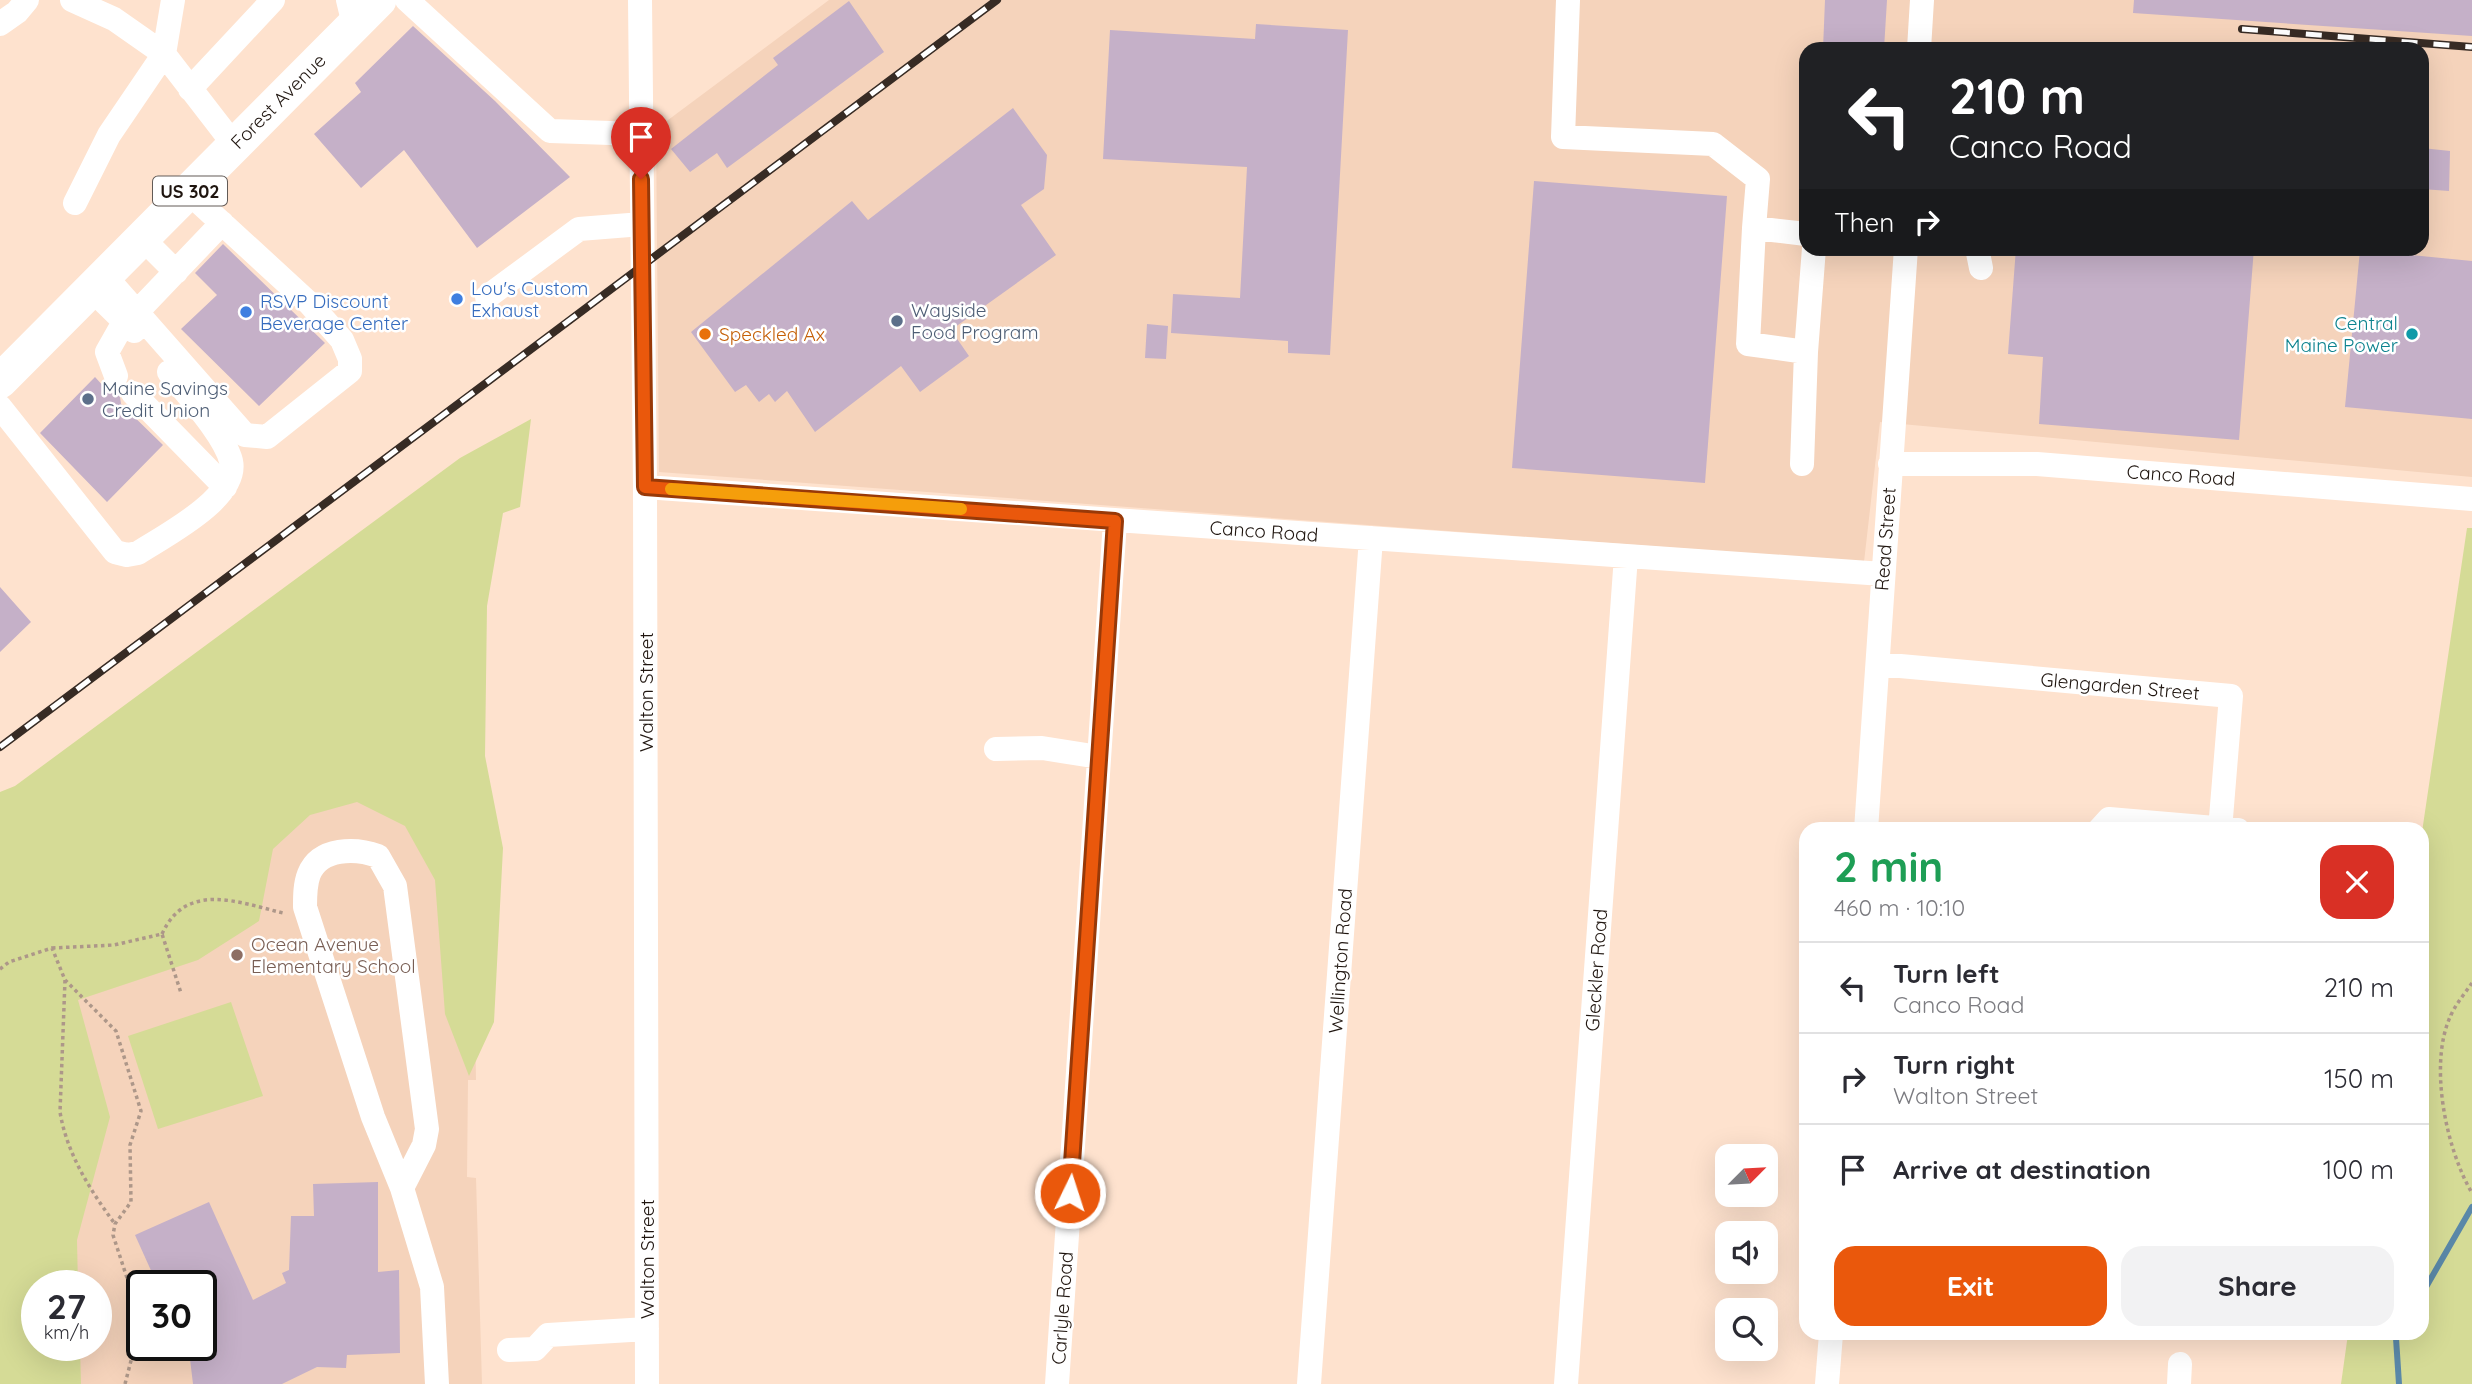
<!DOCTYPE html>
<meta charset="utf-8">
<style>
:root{--surface:#fff;--page:#f2f2f3;--text:#2b2b33;--muted:#7c7c81;--line:#e1e1e2;--accent:#ea580c}
body{margin:0;font-family:Quicksand,sans-serif;background:var(--page);color:var(--text);height:100vh;display:flex;flex-direction:column;font-size:26px;white-space:nowrap}
*{box-sizing:border-box;margin:0}
p{font-size:23px;color:var(--muted)}
.icon{flex:none;width:38px;height:38px;fill:none;stroke:currentColor;stroke-width:2;stroke-linecap:round;stroke-linejoin:round}
.map{position:relative;flex:1;overflow:hidden}
.panel{position:absolute;left:1799px;top:822px;width:630px;height:518px;display:flex;flex-direction:column;background:var(--surface);border-radius:21px;box-shadow:0 7px 28px #0002}
.panel>*{flex:none}
.top-card{position:absolute;left:1799px;top:42px;width:630px;height:214px;border-radius:21px;box-shadow:0 7px 28px #0002;background:#202124;color:#fff;overflow:hidden}
.needle{width:46px;rotate:66deg}
.buttons{position:absolute;left:1715px;top:1144px;display:grid;gap:14px}
.buttons a{display:grid;place-items:center;width:63px;height:63px;border-radius:14px;background:var(--surface);box-shadow:0 7px 28px #0002;font-size:35px}
.speed{position:absolute;left:21px;top:1270px;display:flex;gap:14px;font-size:35px;font-weight:700;text-align:center}
.speed>*{display:grid;place-content:center;width:91px;height:91px;border-radius:50%;background:var(--surface);box-shadow:0 7px 28px #0002;line-height:1}
.speed small{font-size:18px;font-weight:400}
.speed .limit{border:4px solid #111;border-radius:10px;background:#fff;color:#111}
.pin{position:absolute;display:grid;place-items:center;width:60px;height:60px;color:#fff;margin:-72px -30px;border-radius:50% 50% 50% 0;rotate:-45deg;box-shadow:0 0 7px #0007}
.pin .icon{rotate:45deg}
.me{position:absolute;width:77px;margin:-38px;rotate:4deg;stroke-linejoin:round;filter:drop-shadow(0 0 5px #0008)}
.turn{display:flex;align-items:center;gap:24px;height:147px;padding:0 35px;font-size:32px}
.turn .icon{width:91px;height:91px;stroke-width:2.5}
.turn b{display:block;font-size:49px;line-height:60px}
.then{display:flex;align-items:center;height:66px;padding:0 35px;background:#0003;gap:14px;font-size:26px}
.round{display:grid;place-items:center;flex:none;width:74px;height:74px;border-radius:21px;background:var(--page)}
.summary{display:flex;align-items:center;justify-content:space-between;height:119px;padding:0 35px}
h1{font-size:42px;font-weight:700;line-height:52px;color:#1e9e55}
.button{display:flex;gap:14px;margin-top:auto;padding:14px 35px}
.button a{flex:1;height:80px;border-radius:21px;background:var(--accent);color:#fff;font-size:28px;font-weight:700;line-height:80px;text-align:center}
.button a+a{background:var(--page);color:var(--text)}
ul{padding:0;list-style:none}
li{display:flex;align-items:center;gap:21px;height:91px;padding:0 35px;border-top:2px solid var(--line)}
li div{flex:1}
li b{display:block;font-size:26px}
li em{font-style:normal}
.map>svg:first-child{display:block}
.built{fill:#f5d3bb;fill-rule:evenodd}
.green{fill:#d5db96}
.lines{fill:none;stroke-linecap:round;stroke-linejoin:round}
.stream{stroke:#5a88a8;stroke-width:6}
.building{fill:#c5b0c8}
.path{stroke:#ad9789;stroke-width:3.5;stroke-dasharray:3.5 3.5;stroke-linecap:butt}
.minor{stroke:#fff;stroke-width:24}
.highway{stroke:#fff;stroke-width:35}
.rail-casing{stroke:#372b24;stroke-width:8}
.rail{stroke:#fff;stroke-width:5;stroke-dasharray:16;stroke-linecap:butt}
.route-casing{stroke:#983908;stroke-width:18}
.route{stroke:#ea580c;stroke-width:12}
.slow{stroke:#f59e0b;stroke-width:12}
.shop-dot{fill:#3f7fe0;stroke:#fff;stroke-width:2.5}
.service-dot{fill:#5c6f8a;stroke:#fff;stroke-width:2.5}
.food-dot{fill:#e8710a;stroke:#fff;stroke-width:2.5}
.culture-dot{fill:#0f9aa8;stroke:#fff;stroke-width:2.5}
.education-dot{fill:#8d6e63;stroke:#fff;stroke-width:2.5}
.labels{text-anchor:middle;dominant-baseline:central;stroke-width:5;stroke-linejoin:round;paint-order:stroke}
.shield{fill:#fff;stroke:#625b57;stroke-width:2}
.shield-label{font-size:18px;font-weight:bold;fill:#1f150f}
.street-label{font-size:19px;fill:#1f150f;stroke:#fff}
.shop-label{font-size:19px;fill:#366cbe;stroke:#fff;text-anchor:start}
.service-label{font-size:19px;fill:#4e5e75;stroke:#fff;text-anchor:start}
.culture-label{font-size:19px;fill:#0d838f;stroke:#fff;text-anchor:end}
.food-label{font-size:19px;fill:#c56008;stroke:#fff;text-anchor:start}
.education-label{font-size:19px;fill:#785e54;stroke:#fff;text-anchor:start}
</style>
<div class="map">
<svg width="2472" height="1384" viewBox="0 0 2472 1384">
<rect width="100%" height="100%" fill="#fee2ce"/>
<path class="built" d="M829 0H2472V477L1880 422 1864 562 659 472 656 129ZM1806 49H2422V248H1806Z
M465 482 476 1080H468L467 1177 476 1178 482 1384H0V829ZM37 1286H96V1346H37ZM142 1286H201V1346H142Z"/>
<path class="green" d="M531 419 520 507 503 513 487 606 485 756 503 848 494 1022 469 1076 445 1014 435 880 405 826 357 802 310 815 273 849 259 921 198 960 78 1000 110 1117 77 1240 78 1286H37V1346H80L81 1384H0V792L15 786 460 458Z
M2467 528H2472V1384H2341L2348 1334H2422V832Z
M231 1002 263 1096 158 1129 128 1036Z"/>
<g class="lines">
<path class="stream" d="M2422 1294 2472 1207
M2399 1334 2396 1338 2399 1384"/>
</g>
<path class="building" d="M1825 0H1887L1884 49H1823Z
M2134 0H2472V36L2133 13Z
M849 1 884 52 727 168 717 153 690 172 671 149 778 65 773 58Z
M1256 24 1348 30 1330 355 1288 353V341L1171 333 1173 294 1240 298 1247 167 1103 159 1110 30 1255 39Z
M413 26 495 101 570 177 477 248 404 150 361 188 314 134 361 92 355 83Z
M1013 108 1047 155 1044 189 1021 205 1056 255 951 330 969 356 920 392 901 366 815 432 787 391 775 402 769 394 759 402 746 385 735 392 691 332 852 201 868 220Z
M2422 148 2450 151 2449 191 2422 189Z
M1534 181 1727 196 1705 483 1512 468Z
M223 244 325 343 259 406 181 329 217 295 195 273Z
M2016 248H2254L2239 440 2039 424 2043 357 2008 354Z
M2360 250 2472 261V419L2345 407Z
M1147 324 1168 326 1166 359 1145 358Z
M95 377 105 388 119 390 121 404 163 445 107 502 40 433Z
M0 587 31 622 0 652Z
M378 1182V1272L399 1270 400 1353 347 1355 346 1368 317 1367 282 1384H193L190 1359 184 1346H201V1286H158L135 1235 209 1202 253 1300 286 1283 282 1273 289 1270 291 1216H314L313 1184Z"/>
<g class="lines">
<path class="path" d="M162 934C186 881 238 902 283 913
M52 948 114 945 162 934 181 993
M0 969 9 962 52 948 65 980 116 1031 141 1111 130 1145 131 1202 115 1224 113 1235 142 1324
M65 980 60 1112C67 1154 90 1190 115 1224
M2472 983C2465 993 2456 1004 2451 1015 2428 1063 2446 1149 2472 1193
M169 1346 172 1351
M125 1384 134 1349 142 1343"/>
<path class="minor" d="M72 0 114 19 164 54 235 146
M348 0 354 25
M407 0 550 131 641 134
M640 0 645 487 647 1384
M1568 0 1563 137 1713 144 1758 179 1754 228
M0 24 17 12 27 0
M1919 49 1922 0
M190 89 273 0
M75 203 109 135 164 54 173 0
M1806 234 1754 228 1748 344 1806 352 1814 248
M142 238 176 272
M1977 248 1981 268
M105 276 245 435 267 437 350 371V359L342 340 310 304 188 192
M92 290 134 331
M487 297 579 229 642 224
M137 312 222 223
M116 376 107 352 124 322
M133 393 225 487
M0 407 115 552 127 555 138 553C164 536 239 498 231 461 224 434 187 395 169 372
M1802 464 1806 352
M1890 464H2037L2472 499
M645 487 1883 574
M1878 664 2231 696 2220 830
M996 749 1042 748 1099 757
M1866 830 1906 248
M2099 830 2109 819 2238 830
M402 1188 424 1145 427 1129 395 886 378 856C356 848 320 847 309 874 305 884 305 896 305 907L373 1117 402 1188 432 1287 437 1384
M509 1350 535 1349 548 1335 647 1329
M1057 1384 1115 521
M1309 1384 1371 538
M1566 1384 1626 556
M1827 1384 1831 1334
M2179 1384 2180 1364"/>
<path class="highway" d="M0 381 379 0"/>
<g class="rail-casing">
<path id="rail" d="M2242 29 2472 47
M0 747 997 0"/>
</g>
<use href="#rail" class="rail"/>
</g>
<g class="lines">
<g class="route-casing">
<path id="route" d="M641 179 645 487 1115 521 1070 1193"/>
</g>
<use href="#route" class="route"/>
<path class="slow" d="M671 489 961 509"/>
</g>
<g class="shop-dot">
<circle cx="457" cy="299" r="7"/>
<circle cx="246" cy="312" r="7"/>
</g>
<g class="service-dot">
<circle cx="897" cy="321" r="7"/>
<circle cx="88" cy="399" r="7"/>
</g>
<circle class="food-dot" cx="705" cy="334" r="7"/>
<circle class="culture-dot" cx="2412" cy="334" r="7"/>
<circle class="education-dot" cx="237" cy="955" r="7"/>
<g class="labels">
<rect class="shield" x="153" y="176.5" width="74" height="29" rx="5"/>
<g class="shield-label">
<text x="190" y="191">US 302</text>
</g>
<g class="street-label">
<text transform="translate(278 101) rotate(-45)">Forest Avenue</text>
<text transform="translate(2181 475) rotate(4)">Canco Road</text>
<text transform="translate(1264 531) rotate(4)">Canco Road</text>
<text transform="translate(1885 539) rotate(-86)">Read Street</text>
<text transform="translate(2120 686) rotate(5)">Glengarden Street</text>
<text transform="translate(646 692) rotate(-90)">Walton Street</text>
<text transform="translate(1340 961) rotate(-86)">Wellington Road</text>
<text transform="translate(1596 970) rotate(-86)">Gleckler Road</text>
<text transform="translate(647 1259) rotate(-90)">Walton Street</text>
<text transform="translate(1062 1308) rotate(-86)">Carlyle Road</text>
</g>
<g class="shop-label">
<text x="471" y="288">Lou's Custom<tspan x="471" dy="22">Exhaust</tspan></text>
<text x="260" y="301">RSVP Discount<tspan x="260" dy="22">Beverage Center</tspan></text>
</g>
<g class="service-label">
<text x="911" y="310">Wayside<tspan x="911" dy="22">Food Program</tspan></text>
<text x="102" y="388">Maine Savings<tspan x="102" dy="22">Credit Union</tspan></text>
</g>
<g class="culture-label">
<text x="2398" y="323">Central<tspan x="2398" dy="22">Maine Power</tspan></text>
</g>
<g class="food-label">
<text x="719" y="334">Speckled Ax</text>
</g>
<g class="education-label">
<text x="251" y="944">Ocean Avenue<tspan x="251" dy="22">Elementary School</tspan></text>
</g>
</g>
</svg>
<div class="buttons">
<a><svg class="needle" viewBox="-14 -14 28 28"><path d="M0-13l5 13h-10z" fill="#e53935"/><path d="M0 13l5-13h-10z" fill="#7c7c81"/></svg></a>
<a><svg class="icon" aria-label="sound" viewBox="0 0 24 24"><path d="M4 9h4l5-4v14l-5-4H4zM17 9q2 3 0 6"/></svg></a>
<a><svg class="icon" aria-label="search" viewBox="0 0 24 24"><circle cx="10" cy="10" r="6"/><path d="M15 15l6 6"/></svg></a>
</div>
<div class="speed"><div>27<small>km/h</small></div><div class="limit">30</div></div>
<div class="pin" style="left:641px;top:179px;background:#d93025"><svg class="icon" aria-label="arrive" viewBox="0 0 24 24"><path d="M6 21V4h12l-3 4 3 4H6"/></svg></div>
<svg class="me" style="left:1070px;top:1193px" viewBox="-20 -20 40 40"><circle r="17" fill="#ea580c" stroke="#fff" stroke-width="3"/><path d="M0-11L8 9 0 5-8 9z" fill="#fff"/></svg>
<div class="top-card">
<div class="turn"><svg class="icon" aria-label="left" viewBox="0 0 24 24"><path d="M17 20v-9H6M10 6l-5 5 5 5"/></svg><div><b>210 m</b>Canco Road</div></div>
<div class="then">Then<svg class="icon" aria-label="right" viewBox="0 0 24 24"><path d="M7 20v-9h11M14 6l5 5-5 5"/></svg></div>
</div>
<section class="panel">
<div class="summary"><div><h1>2 min</h1><p>460 m · 10:10</p></div><a class="round" style="background:#d93025;color:#fff"><svg class="icon" aria-label="close" viewBox="0 0 24 24"><path d="M6 6l12 12M18 6L6 18"/></svg></a></div>
<ul>
<li><svg class="icon" aria-label="left" viewBox="0 0 24 24"><path d="M17 20v-9H6M10 6l-5 5 5 5"/></svg><div><b>Turn left</b><p>Canco Road</p></div><em>210 m</em></li>
<li><svg class="icon" aria-label="right" viewBox="0 0 24 24"><path d="M7 20v-9h11M14 6l5 5-5 5"/></svg><div><b>Turn right</b><p>Walton Street</p></div><em>150 m</em></li>
<li><svg class="icon" aria-label="arrive" viewBox="0 0 24 24"><path d="M6 21V4h12l-3 4 3 4H6"/></svg><div><b>Arrive at destination</b></div><em>100 m</em></li>
</ul>
<div class="button"><a>Exit</a><a>Share</a></div>
</section>
</div>
